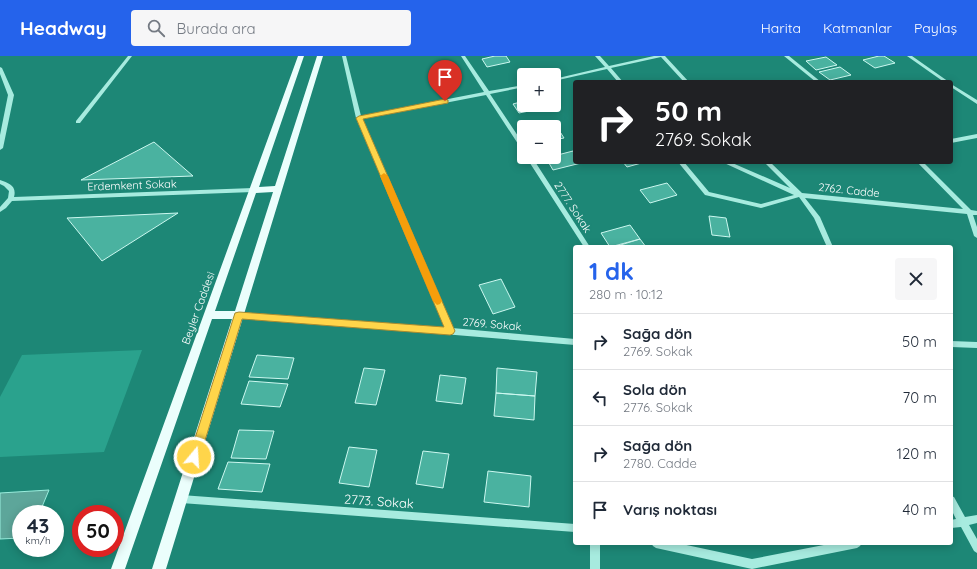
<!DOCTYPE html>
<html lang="tr">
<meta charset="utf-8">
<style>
:root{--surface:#fff;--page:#f6f6f7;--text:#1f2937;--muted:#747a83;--line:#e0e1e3;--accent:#2563eb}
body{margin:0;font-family:Quicksand,sans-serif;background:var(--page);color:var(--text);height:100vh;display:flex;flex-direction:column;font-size:15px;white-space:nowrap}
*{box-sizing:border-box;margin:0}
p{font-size:13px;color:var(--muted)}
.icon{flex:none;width:22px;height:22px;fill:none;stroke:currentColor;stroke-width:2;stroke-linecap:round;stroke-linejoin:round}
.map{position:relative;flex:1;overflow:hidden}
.details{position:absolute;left:573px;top:189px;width:380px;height:300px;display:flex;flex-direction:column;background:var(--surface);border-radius:4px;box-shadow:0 2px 10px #0003}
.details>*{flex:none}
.guide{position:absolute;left:573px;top:24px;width:380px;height:84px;border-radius:4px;box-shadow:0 2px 10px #0003;background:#202124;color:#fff;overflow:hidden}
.tools{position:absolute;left:517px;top:12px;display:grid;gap:8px}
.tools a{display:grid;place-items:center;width:44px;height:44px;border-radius:4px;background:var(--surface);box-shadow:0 2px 10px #0003;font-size:20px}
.speed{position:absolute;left:12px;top:449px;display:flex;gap:8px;font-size:20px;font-weight:700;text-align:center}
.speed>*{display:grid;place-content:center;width:52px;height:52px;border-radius:50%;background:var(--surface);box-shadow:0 2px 10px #0003;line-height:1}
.speed small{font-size:10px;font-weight:400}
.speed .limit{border:6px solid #d22;background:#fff;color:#111}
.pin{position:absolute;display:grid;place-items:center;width:34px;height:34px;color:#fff;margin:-41px -17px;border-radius:50% 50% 50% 0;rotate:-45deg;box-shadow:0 0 4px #0007}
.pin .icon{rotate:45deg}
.me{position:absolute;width:44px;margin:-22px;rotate:18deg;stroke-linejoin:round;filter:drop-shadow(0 0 3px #0008)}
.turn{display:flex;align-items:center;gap:14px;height:84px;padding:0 16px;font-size:18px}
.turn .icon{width:52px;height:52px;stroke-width:2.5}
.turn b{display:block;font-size:28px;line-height:34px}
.round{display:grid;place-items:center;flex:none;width:42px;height:42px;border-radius:4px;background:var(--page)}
.head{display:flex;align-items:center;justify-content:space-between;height:68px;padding:0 16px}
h1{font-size:24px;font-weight:800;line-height:30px;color:var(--accent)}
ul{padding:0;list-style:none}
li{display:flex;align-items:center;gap:12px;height:56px;padding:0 16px;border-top:1px solid var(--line)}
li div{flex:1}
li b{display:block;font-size:15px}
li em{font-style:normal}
header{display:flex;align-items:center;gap:24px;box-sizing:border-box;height:56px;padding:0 20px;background:var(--accent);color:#fff}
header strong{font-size:19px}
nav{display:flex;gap:22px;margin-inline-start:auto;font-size:14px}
.search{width:280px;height:36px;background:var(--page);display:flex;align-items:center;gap:10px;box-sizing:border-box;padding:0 14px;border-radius:4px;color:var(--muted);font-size:15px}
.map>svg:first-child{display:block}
.green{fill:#2aa28d}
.water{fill:#5da69a;stroke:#9aeddd}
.building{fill:#4ab2a0;stroke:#ccf8f0}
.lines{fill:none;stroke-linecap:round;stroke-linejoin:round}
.minor{fill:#a7ebdf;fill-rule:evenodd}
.major{fill:#ebfefc;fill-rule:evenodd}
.route{fill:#ffd54a;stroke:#a68a30}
.slow{fill:#f59e0b}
.labels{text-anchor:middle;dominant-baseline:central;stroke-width:4;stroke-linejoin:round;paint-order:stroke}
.street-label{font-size:11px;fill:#fff;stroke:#1d8776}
.near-street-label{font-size:13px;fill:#fff;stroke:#1d8776}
</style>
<header>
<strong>Headway</strong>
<div class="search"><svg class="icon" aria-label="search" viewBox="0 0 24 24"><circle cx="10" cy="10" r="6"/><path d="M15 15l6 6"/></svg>Burada ara</div>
<nav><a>Harita</a><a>Katmanlar</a><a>Paylaş</a></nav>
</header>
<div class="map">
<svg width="977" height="513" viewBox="0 0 977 513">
<rect width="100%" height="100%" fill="#1d8776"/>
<path class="green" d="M142 294 104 396 0 401V341L22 299Z"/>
<path class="water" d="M49 434 39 458H21V482L0 483V437Z"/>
<path class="building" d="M495 0H506L510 6 487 11 482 3Z
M879 0H884L895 7 875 12 863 4Z
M826 1 837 9 816 14 806 5Z
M840 11 851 19 830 24 819 16Z
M524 45V49H543L544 52 519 57 513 48Z
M557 71 564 82 554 84V72Z
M154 86 193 120 81 124Z
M573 95 575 99V106L581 107 553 114 546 102Z
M623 106H645L627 111Z
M667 127 677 139 650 147 640 134Z
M178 157 102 205 67 162Z
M709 160 726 162 730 181 712 179Z
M630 169 640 183 610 191 601 177Z
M640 183 646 191H614Z
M501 223 515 251 493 258 479 229Z
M257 299 294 302 288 323 249 321Z
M364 312 385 314 376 349 355 347Z
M497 312 537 316 535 340 496 337Z
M440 319 466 322 462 348 436 345Z
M249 325 288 328 280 351 241 348Z
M496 337 535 340 534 364 494 360Z
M239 374 274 375 266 403 231 402Z
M349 391 377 394 369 431 339 427Z
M423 395 449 398 443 432 416 428Z
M228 406 270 408 262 436 218 433Z
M488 415 531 420 529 451 484 446Z"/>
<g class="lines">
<path class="minor" d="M128 0H132L80 67H76V65Z
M342 0H346L361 60 484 36 461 0H465L489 35 524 29V31L490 38 524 89V95L522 94 486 39 362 63 452 272 575 283V289L237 261 235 259 237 257 239 256 445 272 356 62Z
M595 0H600L609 10 654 0H665L689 26H684L661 1 611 12 623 26H618L607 13 554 25V23L605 11Z
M784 0H789L821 26H816Z
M907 0H912L949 26H944Z
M0 11 2 12 14 39 3 92 0 94V79L8 39 0 18Z
M951 28 977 44V48L951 31Z
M977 78V82L951 87V83Z
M526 101H532L590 191H584Z
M678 106H684L709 136 761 148 794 139 722 106H730L790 132 764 106H770L802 137 963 153 917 106H923L971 154 977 155V159H973L977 171V182L974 180 967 158 805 142 820 161 833 191H827L814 162 799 141 761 152 705 139Z
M0 124C9 127 17 130 14 141L253 132 256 134 253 136 12 145 6 152 0 156V151L8 142 9 135 4 130 0 128Z
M951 285 977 286V292L951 291Z
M181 439 575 468V476L181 447 178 446 177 443 178 440Z
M951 440 954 441 965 461 977 459V467L969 469 977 483V497L974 495 961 471 951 472V464L956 463 951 453Z
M590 487H600V513H590Z
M651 487H677L752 503 834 487H862L860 490 857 492 752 513 656 492 653 490Z"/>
<path class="major" d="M298 0H304L259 131 275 130 317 0H323L166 513H152L232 263H212L125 513H111ZM273 136 235 255H215L256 137Z"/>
</g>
<path class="route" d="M445 43 448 44V47L363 63 455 275 453 278 450 279 242 263 200 401 198 405 194 406 190 405 189 401 235 257 239 256 444 271 356 62 359 60Z"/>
<path class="slow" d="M384 117 388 120 442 245 440 248 437 249 433 245 380 120Z"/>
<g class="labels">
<g class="street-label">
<text transform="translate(132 129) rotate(-2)">Erdemkent Sokak</text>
<text transform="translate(849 134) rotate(6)">2762. Cadde</text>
<text transform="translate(573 151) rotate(57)">2777. Sokak</text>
<text transform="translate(198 252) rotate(-70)">Beyler Caddesi</text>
<text transform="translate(492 268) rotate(5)">2769. Sokak</text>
</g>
<g class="near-street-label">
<text transform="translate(379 445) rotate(4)">2773. Sokak</text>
</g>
</g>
</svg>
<div class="tools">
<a>+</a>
<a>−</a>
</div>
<div class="speed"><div>43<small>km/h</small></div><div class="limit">50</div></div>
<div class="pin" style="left:445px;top:45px;background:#d93025"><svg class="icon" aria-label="arrive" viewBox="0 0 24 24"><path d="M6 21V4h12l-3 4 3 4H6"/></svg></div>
<svg class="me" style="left:194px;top:401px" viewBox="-20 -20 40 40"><circle r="17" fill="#ffd54a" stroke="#fff" stroke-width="3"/><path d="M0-11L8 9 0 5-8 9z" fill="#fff"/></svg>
<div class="guide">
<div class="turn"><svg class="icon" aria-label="right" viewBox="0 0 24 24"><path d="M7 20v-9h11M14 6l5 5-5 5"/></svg><div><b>50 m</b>2769. Sokak</div></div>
</div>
<section class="details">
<div class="head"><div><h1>1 dk</h1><p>280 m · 10:12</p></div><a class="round"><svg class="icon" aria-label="close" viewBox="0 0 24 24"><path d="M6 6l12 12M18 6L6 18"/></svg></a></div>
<ul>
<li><svg class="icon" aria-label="right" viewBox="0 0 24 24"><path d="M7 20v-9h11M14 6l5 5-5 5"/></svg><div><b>Sağa dön</b><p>2769. Sokak</p></div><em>50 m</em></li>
<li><svg class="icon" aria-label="left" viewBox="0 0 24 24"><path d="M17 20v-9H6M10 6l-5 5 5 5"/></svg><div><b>Sola dön</b><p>2776. Sokak</p></div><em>70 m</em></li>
<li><svg class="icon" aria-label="right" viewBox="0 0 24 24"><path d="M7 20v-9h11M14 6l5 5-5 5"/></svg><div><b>Sağa dön</b><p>2780. Cadde</p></div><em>120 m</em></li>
<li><svg class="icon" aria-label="arrive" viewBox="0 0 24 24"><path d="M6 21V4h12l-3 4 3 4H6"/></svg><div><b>Varış noktası</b></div><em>40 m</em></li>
</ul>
</section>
</div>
